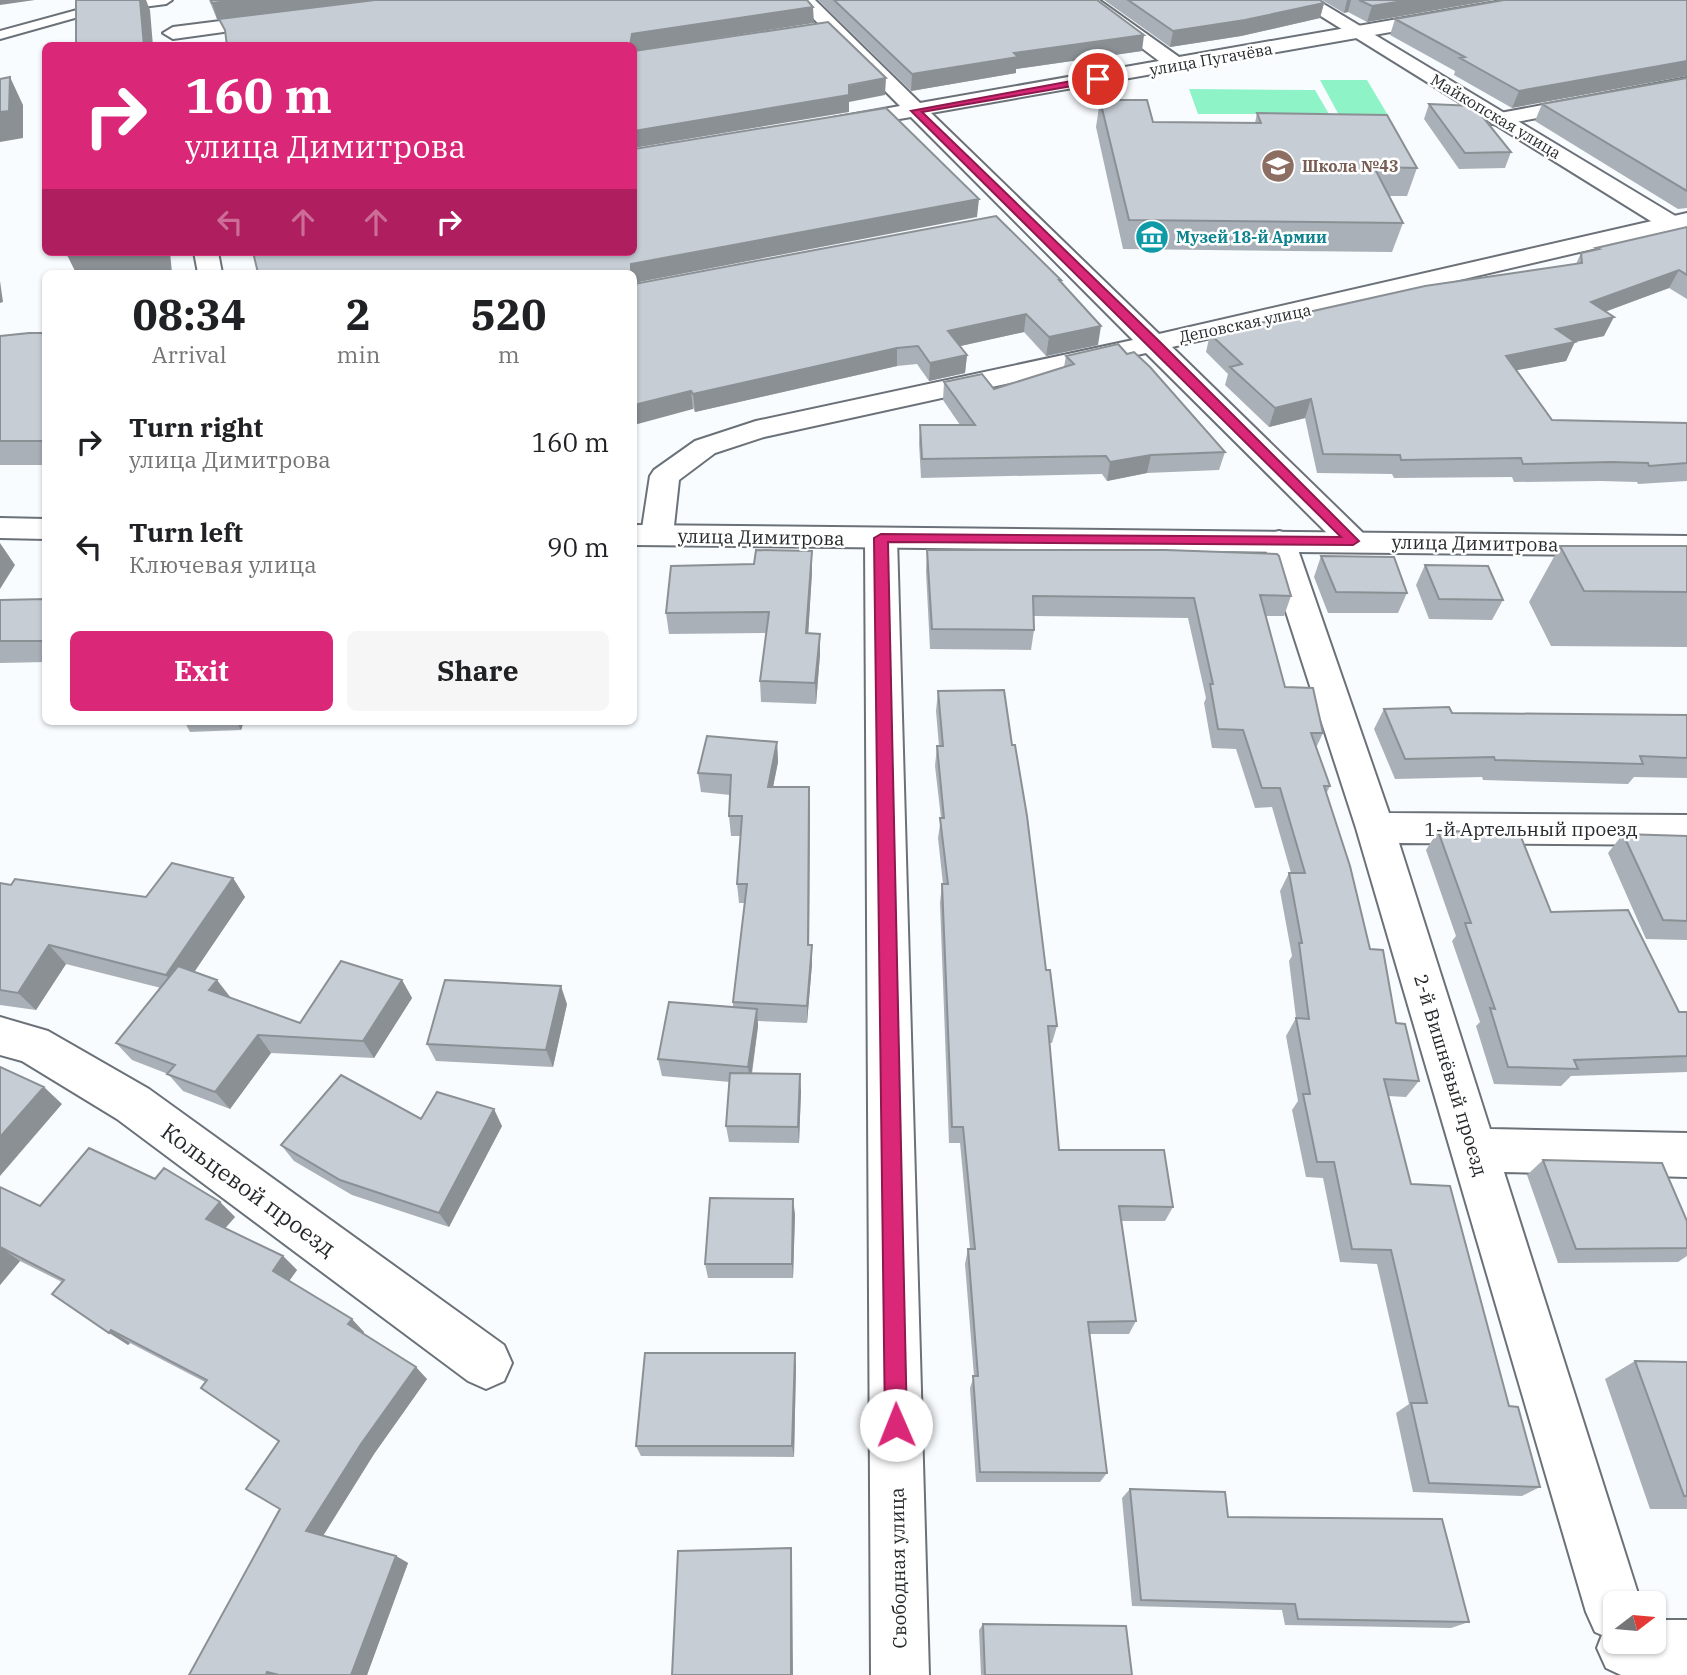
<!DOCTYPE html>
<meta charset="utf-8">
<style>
:root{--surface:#fff;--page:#f6f6f6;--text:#202124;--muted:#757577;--accent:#db2777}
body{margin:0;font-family:"IBM Plex Serif",serif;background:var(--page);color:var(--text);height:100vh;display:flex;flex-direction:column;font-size:26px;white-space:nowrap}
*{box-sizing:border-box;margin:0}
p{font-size:23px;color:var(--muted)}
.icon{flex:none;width:38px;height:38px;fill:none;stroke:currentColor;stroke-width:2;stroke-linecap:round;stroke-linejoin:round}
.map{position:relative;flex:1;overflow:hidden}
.side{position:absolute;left:42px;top:270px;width:595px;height:455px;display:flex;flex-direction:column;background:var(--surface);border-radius:10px;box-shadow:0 2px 5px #0004}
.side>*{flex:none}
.top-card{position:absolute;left:42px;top:42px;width:595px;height:214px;border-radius:10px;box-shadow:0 2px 5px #0004;background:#db2777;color:#fff;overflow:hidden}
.needle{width:46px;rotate:74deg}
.controls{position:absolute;left:1603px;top:1591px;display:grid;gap:14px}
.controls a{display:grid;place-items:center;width:63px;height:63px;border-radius:10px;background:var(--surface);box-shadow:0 2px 5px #0004;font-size:35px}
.pin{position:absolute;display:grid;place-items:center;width:60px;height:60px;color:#fff;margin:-30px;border:4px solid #fff;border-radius:50%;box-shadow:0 2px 7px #0007}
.me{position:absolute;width:77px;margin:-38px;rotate:359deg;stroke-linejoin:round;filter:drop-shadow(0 0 5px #0008)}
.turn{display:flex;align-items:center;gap:24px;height:147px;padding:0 28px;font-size:32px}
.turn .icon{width:91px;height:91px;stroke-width:2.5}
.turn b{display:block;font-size:49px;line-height:60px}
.lanes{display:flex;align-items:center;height:66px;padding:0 28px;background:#0003;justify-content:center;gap:35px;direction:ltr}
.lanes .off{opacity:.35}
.eta{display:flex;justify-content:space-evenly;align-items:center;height:119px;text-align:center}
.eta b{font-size:42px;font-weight:800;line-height:49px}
.action{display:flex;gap:14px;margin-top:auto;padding:14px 28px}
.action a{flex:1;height:80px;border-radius:10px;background:var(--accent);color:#fff;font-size:28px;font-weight:800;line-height:80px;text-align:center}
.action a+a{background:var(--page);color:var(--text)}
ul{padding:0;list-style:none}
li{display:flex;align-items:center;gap:21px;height:105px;padding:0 28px}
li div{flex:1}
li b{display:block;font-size:26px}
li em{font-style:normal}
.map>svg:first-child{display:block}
.green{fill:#8ef3c7}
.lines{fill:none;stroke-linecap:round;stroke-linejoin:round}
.lane-casing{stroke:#6b7178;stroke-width:4}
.street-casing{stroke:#6b7178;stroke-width:4}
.secondary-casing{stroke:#6b7178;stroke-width:4}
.lane{fill:#fff;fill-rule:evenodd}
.street{fill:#fff;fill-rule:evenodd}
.secondary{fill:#fff;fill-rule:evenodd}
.wall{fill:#aab0b7}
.shaded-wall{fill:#8b9095}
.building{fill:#c6cdd5;stroke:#8b9095;stroke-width:2}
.route{fill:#db2777;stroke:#8e194d;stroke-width:2}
.labels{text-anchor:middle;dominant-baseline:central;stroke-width:5;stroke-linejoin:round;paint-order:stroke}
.far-street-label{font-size:16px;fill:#26292b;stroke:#fff}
.far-education-label{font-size:16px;font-weight:bold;fill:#785e54;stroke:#fff;text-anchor:start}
.far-culture-label{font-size:16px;font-weight:bold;fill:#0d838f;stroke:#fff;text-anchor:start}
.street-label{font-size:19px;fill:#26292b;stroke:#fff}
.near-street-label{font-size:23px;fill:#26292b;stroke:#fff}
</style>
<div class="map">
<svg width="1687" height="1675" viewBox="0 0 1687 1675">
<rect width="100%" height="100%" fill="#f8fcff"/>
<path class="green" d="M1320 80H1367L1389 117H1340Z
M1189 89 1315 90 1329 114H1198Z"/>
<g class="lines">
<g class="lane-casing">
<path id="lane" d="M141 0H172L166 4 89 14 0 39V31L88 7Z"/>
</g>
<g class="street-casing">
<path id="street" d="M795 0H815L920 103 1159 61 1078 0H1099L1179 57 1507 0H1548L1539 6 931 113 1159 334 1687 213V227L1172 347 1364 534 1369 541 1364 548 1353 551 1342 548 1146 353 764 437 715 453 679 480 673 535 668 542 657 545 646 542 641 535 650 476 654 470 695 441 756 421 1133 340 911 117 841 129 833 128 830 123 833 118 900 106Z
M275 14 284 20 282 24 173 39 163 33 173 27Z
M1687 78V90L1500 125 1492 124 1489 119 1492 114 1500 113Z
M194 252H218L222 273H198Z
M881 528 892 531 897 538 929 1675H871L865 538 870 531Z
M1279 531 1290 534 1295 541 1389 813 1687 815V845L1399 843 1490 1129 1687 1133V1177L1504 1172 1641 1603H1615V1642H1654V1620H1687V1675H1621L1606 1668 1597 1648 1602 1635 1595 1632 1586 1612 1356 828 1263 541 1268 534Z
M0 1017 48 1031 149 1089 504 1345 512 1363 504 1381 486 1389 468 1381 117 1119 22 1061 0 1055Z"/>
</g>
<g class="secondary-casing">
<path id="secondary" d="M1295 0H1317L1687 223V240L1678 238Z
M0 518 46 519V539L0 538Z
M634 525 1687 536V556L634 545Z"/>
</g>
<use href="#lane" class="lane"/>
<use href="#street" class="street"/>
<use href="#secondary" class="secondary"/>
</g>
<path class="wall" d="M209 0H371L217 19Z
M818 0H1097L1142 51 1016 69V73L911 91Z
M1104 0H1320L1324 3 1320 18 1241 36 1170 47Z
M1322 0H1493L1367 22 1348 12 1344 13Z
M1687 0 1512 108 1454 75 1455 71 1390 35 1395 19Z
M1687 78V208L1678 209 1535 121 1542 104Z
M1100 100 1153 122 1255 123 1257 113 1417 168 1407 196H1389L1403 223 1392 252 1123 249 1096 127Z
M1429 104 1511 152 1505 168 1459 169 1424 119Z
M1687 227V299L1669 288 1605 312 1604 336 1574 342 1566 361 1516 370 1552 420 1687 423V481L1638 484 1637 482 1601 481 1514 482 1512 477 1394 478 1392 474 1317 473 1305 418 1269 427 1225 385 1228 374 1206 352 1210 334 1576 264 1581 253 1594 250 1596 248Z
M1061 280V282L1098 345 1046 356 1024 332 960 346 967 355 965 373 929 381 917 364 897 366 695 412 634 284Z
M46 333V465H0V336Z
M1066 356 1225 452 1219 470 1147 473 1107 481 1102 474 921 478 919 443 920 425H960L943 400 944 382 994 389 1064 367Z
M1560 546H1687V647L1551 646 1529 602Z
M927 550 1291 596 1284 616H1265L1285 687 1323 733 1316 748 1330 786 1326 794 1370 949 1396 1023 1419 1081 1406 1097 1388 1096 1411 1184 1509 1406 1540 1487 1522 1496 1413 1492 1396 1413 1409 1404 1377 1264 1340 1262 1323 1178 1306 1177 1292 1110 1298 1101 1286 1036 1296 1018 1289 961 1292 956 1280 891 1289 873H1291L1272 807 1255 808 1236 749 1212 748 1204 703 1206 698 1188 618 1034 616V630L1031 650 930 649 926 571Z
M812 551V572L808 633 820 634V654L816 704 761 702 760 681 766 633 669 634 666 613 754 564Z
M1321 556 1407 593 1398 613H1328L1314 577Z
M1425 565 1503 600 1492 620 1429 619 1416 585Z
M46 599V662L0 663V600Z
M938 691 1012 745 1046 970 1057 1026 1052 1043H1049L1059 1150 1173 1207 1165 1221H1121L1136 1321 1129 1334H1090L1107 1473 1100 1482H976L970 1388 974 1376 965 1264 968 1249H970L960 1143H949L940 903 942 884H943L938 838 941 818 935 766 937 746H939L936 711Z
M1384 709 1452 713 1687 715V778L1634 777 1628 784 1483 780 1482 777 1395 779 1374 729Z
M184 721H244L241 730 190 732Z
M777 742 778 762 773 787H809V945H812V964L807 1023 758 1021V1026L752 1074 801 1091 799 1143 729 1142 726 1126 730 1082 662 1076 658 1059 733 1007V1002L745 903H739L737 884 741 836H731L729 816 730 795 701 792 698 773Z
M1438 831 1551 912 1679 1012H1687V1072L1571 1076 1561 1086 1494 1084 1476 1026 1480 1022 1452 941 1456 936 1426 850Z
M1623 834 1687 836V940L1646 939 1608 853Z
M233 878 245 897 194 972 231 998 300 1023 402 980 412 998 374 1058 271 1053 230 1109 183 1091 168 1074 132 1060 116 1043 161 988 66 964 36 1010 0 1005V883L146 897Z
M567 1004 553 1067 436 1061 427 1044Z
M421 1119 502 1126 449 1227 352 1195 294 1161 281 1145Z
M1543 1160 1687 1221V1256L1678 1262 1558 1263 1527 1175Z
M155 1179 220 1202 235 1217 225 1228 283 1256 297 1270 289 1281 364 1332 363 1334 427 1379 374 1454 323 1536 396 1556 408 1563 367 1675 280 1509 279 1441 205 1382 130 1343 128 1345 62 1282 20 1261 0 1285V1187L40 1206Z
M795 1214 793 1278H708L705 1264Z
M1635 1361 1687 1362V1509H1650L1605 1379Z
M796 1365 794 1457 641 1456 636 1446Z
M1130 1489 1469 1622 1451 1628 1285 1625 1282 1610 1132 1606 1122 1498Z
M983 1624 1132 1675H981L979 1630Z"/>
<path class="shaded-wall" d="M0 0H35L0 5Z
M140 0H146L150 10 153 46H144Z
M237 0H371L217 19 212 3Z
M1347 0H1351L1348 12 1344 13Z
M1409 0H1493L1367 22 1372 6Z
M1324 3 1320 18 1241 36 1170 47 1173 31Z
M813 7 814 23 634 51V46H630L632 34Z
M1144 35 1142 51 1016 69V73L911 91 912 74 1014 53Z
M1687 61V76L1512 108 1519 91Z
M10 77 23 105V138L0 142V112Z
M886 78 885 95 849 102V112L634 148V149V131Z
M979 199 977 217 634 283V273H631V264Z
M83 252H170L172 273H76L67 255Z
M1679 270 1669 288 1582 320 1591 302Z
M0 281 3 302 0 303Z
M1026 314 1024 332 947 349 948 331Z
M1614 317 1604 336 1547 348 1556 329Z
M1101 326 1098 345 1046 356 1049 337Z
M1575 342 1566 361 1497 374 1506 356Z
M897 348V366L695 412 693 394Z
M967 355 965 373 929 381 930 363Z
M691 391 693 409 634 425V405Z
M1311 399 1305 418 1269 427 1275 408Z
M1151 455 1147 473 1107 481 1110 462Z
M0 543 15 565 0 589Z
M812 551V572L807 654 806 633Z
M820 634V654L816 704 815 683Z
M236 721H244L241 730Z
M777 742 778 762 769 807 768 787Z
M809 787 810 807 809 963 808 945Z
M233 878 245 897 180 993 166 975Z
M49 945 66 964 36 1010 18 993Z
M812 945V964L807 1023V1006Z
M217 980 231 998 209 990Z
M402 980 412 998 374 1058 363 1041Z
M561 986 567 1004 553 1067 546 1050Z
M757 1009 758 1026 750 1084 748 1067Z
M258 1035 271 1053 230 1109 215 1092Z
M800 1074 801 1091 799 1143 798 1127Z
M44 1087 62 1104 0 1176V1137Z
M494 1109 502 1126 449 1227 439 1213Z
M793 1199 795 1214 793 1278 792 1264Z
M220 1202 235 1217 221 1233 206 1219Z
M0 1247 20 1261 0 1285Z
M283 1256 297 1270 287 1284 273 1271Z
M352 1319 364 1332 361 1337 348 1324Z
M111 1330 130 1343 128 1345 109 1333Z
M795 1353 796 1365 794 1457 792 1446Z
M416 1367 427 1379 374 1454 321 1539 306 1531 361 1444Z
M791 1548 792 1555 793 1675H791Z
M396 1556 408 1563 367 1675H351Z
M267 1672 280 1675H266Z"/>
<path class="building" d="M76 0H140L144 46H76Z
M211 0H237L212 3Z
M375 0H807L813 7 632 34 630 46H227L225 30 219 19Z
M834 0H1097L1144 35 1014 53 1018 57 912 74Z
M1128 0H1320L1324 3 1245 20 1173 31Z
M1359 0H1409L1372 6Z
M1504 0H1687V61L1519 91 1460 58 1465 57 1395 19Z
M828 22 886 78 849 85V95L634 131V51Z
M10 77 9 111 0 112V79Z
M1687 78V191L1542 104Z
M1100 100H1147L1153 122 1261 123 1257 113 1387 115 1417 168 1374 167 1403 223 1129 220Z
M1429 104 1474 106 1511 152 1465 153Z
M886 108 979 199 631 264V273H258L253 252H634V149Z
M996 216 1061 280H1059L1101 326 1049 337 1026 314 948 331 967 355 930 363 918 346 897 348 693 394 691 391 634 405V284Z
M1687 227V275L1679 270 1591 302 1614 317 1556 329 1575 342 1506 356 1552 420 1687 423V463L1649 466 1648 463 1611 462 1523 464 1521 458 1401 460 1400 455 1323 454 1311 399 1275 408 1230 367 1242 364 1210 334 1425 286 1582 263 1581 253 1599 249 1596 248Z
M67 252H83L67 255Z
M29 333H46V441H0V336Z
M1118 344 1127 354 1134 352 1150 367 1225 452 1151 455 1110 462 1106 456 922 459 920 425H975L944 382 982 374 994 389 1074 364 1066 356Z
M1560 546H1687V592L1584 591Z
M756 550 812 551 806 633 820 634 815 683 760 681 769 612 666 613 671 566 754 564Z
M927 550H1166L1277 554 1279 556 1291 596 1260 595 1285 687 1313 688 1323 733H1311L1330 786H1324L1350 866 1370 949 1383 950 1396 1023 1405 1024 1419 1081 1384 1079 1411 1184 1450 1186 1509 1406 1518 1407 1540 1487 1429 1483 1411 1403H1427L1391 1250 1352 1249 1334 1162H1317L1303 1094H1310L1296 1018 1309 1019 1299 943H1302L1289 873H1305L1280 788H1262L1243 730 1218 729 1210 684H1213L1194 598 1033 596 1034 630 932 629Z
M1321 556 1394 557 1407 593 1336 592Z
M1425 565 1488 566 1503 600 1439 599Z
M46 599V641H0V600Z
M1004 690 1012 745H1015L1027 816 1046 970H1050L1057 1026H1048L1059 1150H1164L1173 1207 1119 1206 1136 1321 1088 1322 1107 1473 980 1472 973 1376H978L968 1249H975L963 1127H952L942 884H948L940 818H944L937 746H943L938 691Z
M1449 707 1452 713 1687 715V758L1640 756 1643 764 1495 760 1494 757 1405 759 1384 709Z
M707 736 777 742 768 787H809L808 945H812L807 1006 733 1002 747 884H737L742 816H729L731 775 698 773Z
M1438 831 1519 832 1551 912 1628 910 1679 1012H1687V1056L1574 1060 1578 1069 1508 1067 1490 1008 1495 1009 1465 923H1471Z
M1623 834 1687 836V921L1663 920Z
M172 863 233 878 166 975 49 945 18 993 0 990V883L11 885 15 879 146 897Z
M341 961 402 980 363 1041 258 1035 215 1092 167 1074 175 1065 116 1043 178 966 217 980 209 990 300 1023Z
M445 980 561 986 546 1050 427 1044Z
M669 1002 757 1009 748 1067 658 1059Z
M0 1067 44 1087 0 1137Z
M730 1073 800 1074 798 1127 726 1126Z
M341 1075 421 1119 437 1092 494 1109 439 1213 340 1180 281 1145Z
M89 1148 155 1179 164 1168 220 1202 206 1219 283 1256 273 1271 352 1319 348 1324 416 1367 361 1444 306 1531 396 1556 351 1675H279L267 1672 266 1675H189L280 1509 246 1489 279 1441 201 1388 207 1380 111 1330 109 1333 52 1294 64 1280 0 1247V1187L40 1206Z
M1543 1160 1662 1163 1687 1221V1248L1576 1249Z
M710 1198 793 1199 792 1264H705Z
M645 1353H795L792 1446H636Z
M1635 1361 1687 1362V1496H1684Z
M1130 1489 1225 1492 1228 1517 1442 1519 1469 1622 1298 1619 1295 1604 1141 1600Z
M791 1548V1675H672L678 1551Z
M983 1624 1126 1626 1132 1675H985Z"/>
<path class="route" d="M1098 76 1101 81 922 112 1159 341 1359 541 1353 545 888 542 907 1425 904 1433 896 1436 888 1433 885 1425 874 538 881 534 1341 537 911 111Z"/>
<defs>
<g id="school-disc" transform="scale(1.75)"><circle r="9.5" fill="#8d6e63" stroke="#fff"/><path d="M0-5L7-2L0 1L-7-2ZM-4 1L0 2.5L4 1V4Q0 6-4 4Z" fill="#fff"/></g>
<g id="museum-disc" transform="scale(1.75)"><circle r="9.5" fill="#0f9aa8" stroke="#fff"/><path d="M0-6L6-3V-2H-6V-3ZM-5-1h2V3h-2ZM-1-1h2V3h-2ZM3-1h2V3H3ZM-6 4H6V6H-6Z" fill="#fff"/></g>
</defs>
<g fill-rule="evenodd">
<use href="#school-disc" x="1278" y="166"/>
<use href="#museum-disc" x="1152" y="237"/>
</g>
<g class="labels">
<g class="far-street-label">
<text transform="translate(1211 59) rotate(-10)">улица Пугачёва</text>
<text transform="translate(1496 116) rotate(31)">Майкопская улица</text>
<text transform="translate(1245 323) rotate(-12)">Деповская улица</text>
</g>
<g class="far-education-label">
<text x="1302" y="166">Школа №43</text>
</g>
<g class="far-culture-label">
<text x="1176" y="237">Музей 18-й Армии</text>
</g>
<g class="street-label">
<text transform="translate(761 537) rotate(1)">улица Димитрова</text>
<text transform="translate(1475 543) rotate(1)">улица Димитрова</text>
<text x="1531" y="829">1-й Артельный проезд</text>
<text transform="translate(1451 1075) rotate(73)">2-й Вишнёвый проезд</text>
<text transform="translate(898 1568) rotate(-91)">Свободная улица</text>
</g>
<g class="near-street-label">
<text transform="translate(249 1189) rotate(36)">Кольцевой проезд</text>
</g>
</g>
</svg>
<div class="controls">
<a><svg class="needle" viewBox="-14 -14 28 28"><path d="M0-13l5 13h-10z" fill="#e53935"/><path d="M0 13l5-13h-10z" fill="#757577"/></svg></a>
</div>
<div class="pin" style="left:1098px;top:79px;background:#d93025"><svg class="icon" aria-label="arrive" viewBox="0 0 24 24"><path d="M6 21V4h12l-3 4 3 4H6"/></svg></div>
<svg class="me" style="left:896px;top:1425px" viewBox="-20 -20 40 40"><circle r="19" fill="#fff"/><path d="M0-13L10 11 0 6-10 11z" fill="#db2777"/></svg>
<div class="top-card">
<div class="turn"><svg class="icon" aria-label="right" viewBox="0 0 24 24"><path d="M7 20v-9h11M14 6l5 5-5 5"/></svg><div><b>160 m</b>улица Димитрова</div></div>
<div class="lanes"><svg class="icon off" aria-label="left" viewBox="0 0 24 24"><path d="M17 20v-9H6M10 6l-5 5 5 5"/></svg><svg class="icon off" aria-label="ahead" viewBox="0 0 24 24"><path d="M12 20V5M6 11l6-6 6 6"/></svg><svg class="icon off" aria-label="ahead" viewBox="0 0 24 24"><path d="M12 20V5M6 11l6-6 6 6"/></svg><svg class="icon" aria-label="right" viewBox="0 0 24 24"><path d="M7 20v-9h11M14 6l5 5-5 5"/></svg></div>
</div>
<section class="side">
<div class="eta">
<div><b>08:34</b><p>Arrival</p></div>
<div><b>2</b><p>min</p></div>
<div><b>520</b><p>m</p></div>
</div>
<ul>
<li><svg class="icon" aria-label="right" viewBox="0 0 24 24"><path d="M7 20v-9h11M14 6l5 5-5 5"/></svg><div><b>Turn right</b><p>улица Димитрова</p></div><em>160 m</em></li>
<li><svg class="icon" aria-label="left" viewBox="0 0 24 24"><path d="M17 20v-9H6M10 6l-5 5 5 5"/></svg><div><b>Turn left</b><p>Ключевая улица</p></div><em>90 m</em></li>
</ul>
<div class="action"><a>Exit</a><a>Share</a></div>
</section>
</div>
